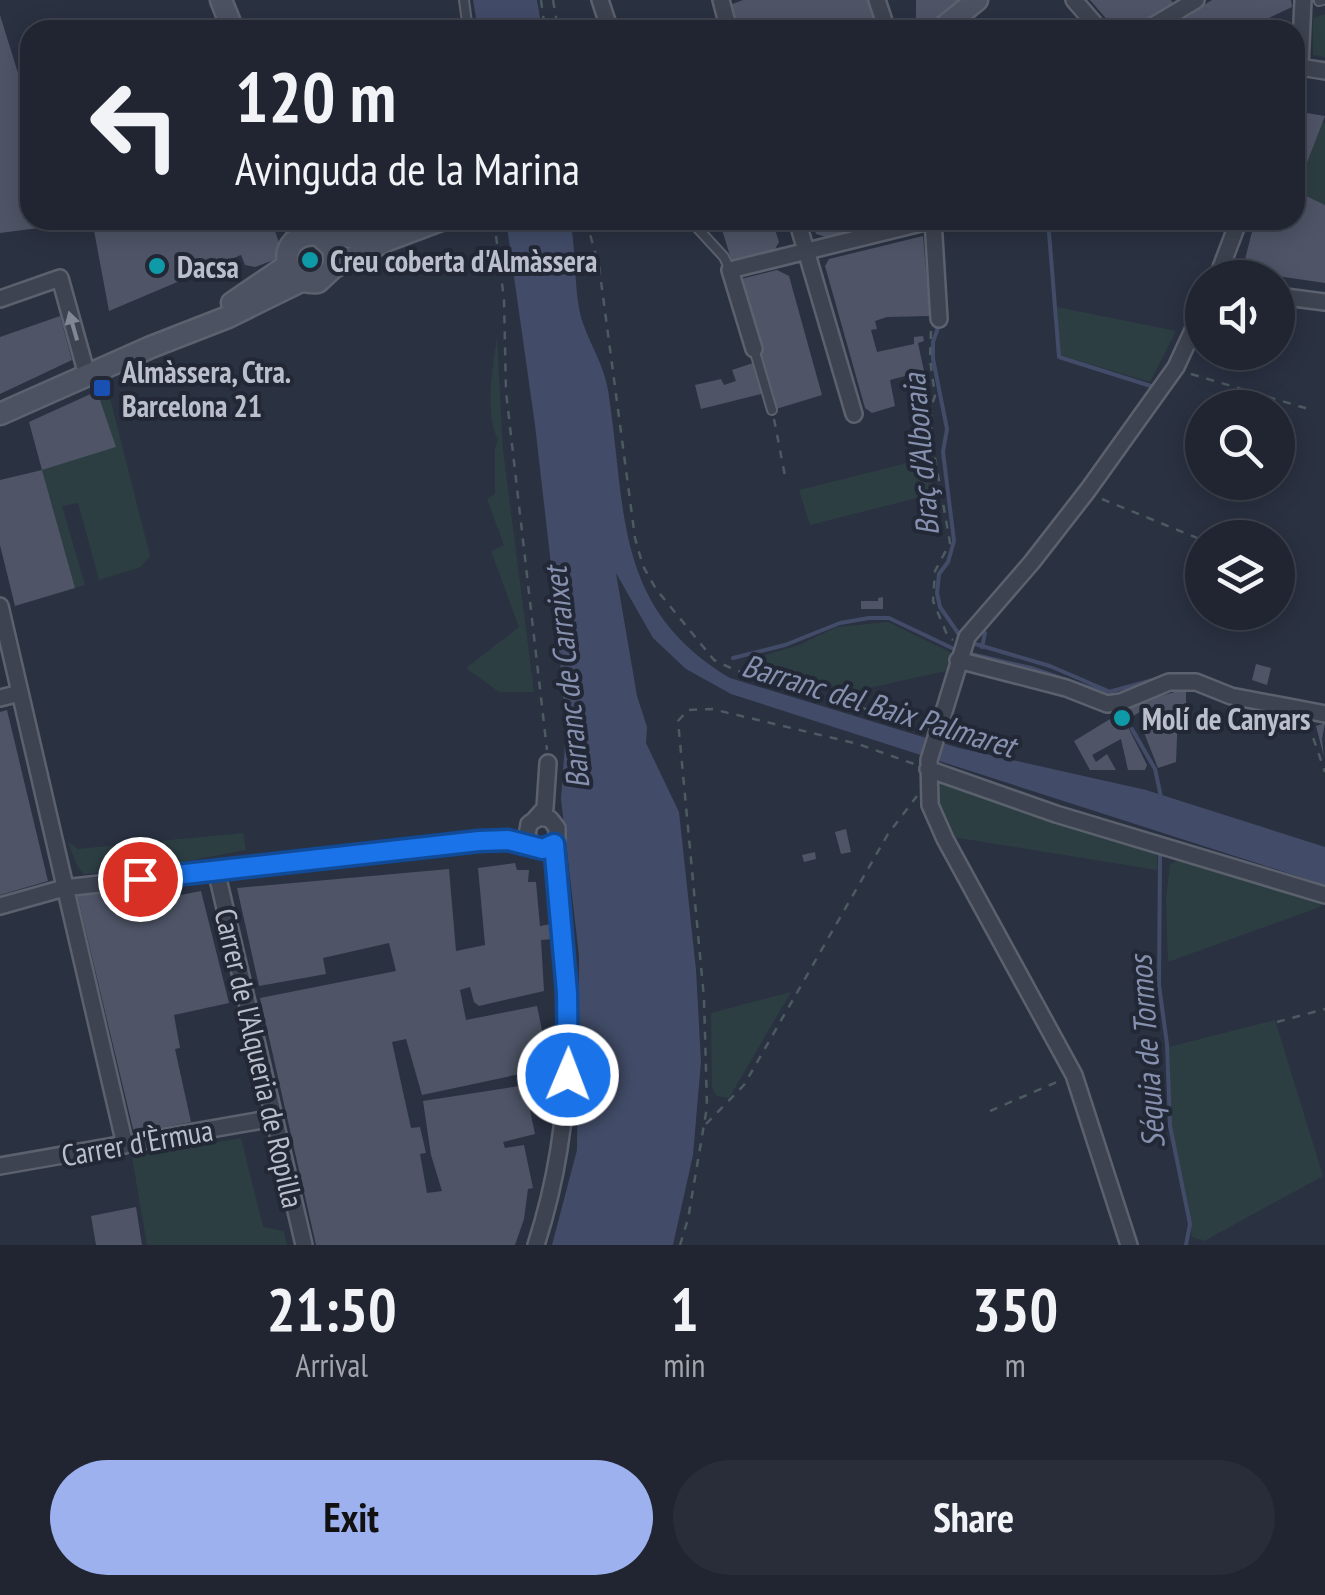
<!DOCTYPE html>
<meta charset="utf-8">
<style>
:root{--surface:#202531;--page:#282d39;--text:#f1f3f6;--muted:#a2a5ab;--line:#3d424d;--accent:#9db1ef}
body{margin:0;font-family:"PT Sans Narrow",sans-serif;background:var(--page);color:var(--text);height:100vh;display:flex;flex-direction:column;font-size:38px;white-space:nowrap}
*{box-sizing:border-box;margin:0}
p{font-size:32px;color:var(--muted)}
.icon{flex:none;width:55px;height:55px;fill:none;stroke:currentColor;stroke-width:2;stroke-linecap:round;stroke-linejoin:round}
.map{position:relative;height:1245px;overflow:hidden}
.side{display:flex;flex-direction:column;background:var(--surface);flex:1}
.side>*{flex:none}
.top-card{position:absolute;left:20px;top:20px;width:1285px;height:210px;border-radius:30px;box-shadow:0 5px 25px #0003,0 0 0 2px var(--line);background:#202531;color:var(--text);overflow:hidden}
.controls{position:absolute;left:1185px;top:260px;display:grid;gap:20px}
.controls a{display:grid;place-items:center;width:110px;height:110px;border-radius:50%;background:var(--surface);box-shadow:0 5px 25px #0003,0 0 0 2px var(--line);font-size:50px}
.pin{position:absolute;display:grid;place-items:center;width:85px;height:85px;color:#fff;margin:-42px;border:5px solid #fff;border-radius:50%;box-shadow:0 2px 10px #0007}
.me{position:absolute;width:110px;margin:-55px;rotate:1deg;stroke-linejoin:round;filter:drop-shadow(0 0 8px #0008)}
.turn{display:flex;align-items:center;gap:35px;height:210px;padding:0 50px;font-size:45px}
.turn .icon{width:130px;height:130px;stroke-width:2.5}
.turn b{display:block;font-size:70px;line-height:85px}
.eta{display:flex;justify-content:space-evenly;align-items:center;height:170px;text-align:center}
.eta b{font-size:60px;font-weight:700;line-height:70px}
.action{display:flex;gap:20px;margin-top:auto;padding:20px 50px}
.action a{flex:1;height:115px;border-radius:60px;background:var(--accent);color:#111;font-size:40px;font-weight:700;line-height:115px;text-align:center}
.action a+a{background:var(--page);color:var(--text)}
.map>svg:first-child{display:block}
.green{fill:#2d3e43}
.water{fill:#424c68}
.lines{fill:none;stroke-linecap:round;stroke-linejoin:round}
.stream{stroke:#424c68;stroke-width:4}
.building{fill:#4f5567}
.lane-casing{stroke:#5c616e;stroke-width:12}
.street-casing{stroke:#5c616e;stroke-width:20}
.secondary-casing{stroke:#5c616e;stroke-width:25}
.path{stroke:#4c5b61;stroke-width:2.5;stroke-dasharray:8 8;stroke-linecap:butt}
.lane{stroke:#3e4351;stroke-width:8}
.street{stroke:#3e4351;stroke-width:15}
.secondary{stroke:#4d5263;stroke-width:20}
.oneway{fill:#838794}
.route-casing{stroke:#114b97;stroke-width:25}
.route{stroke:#1a73e8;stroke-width:18}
.culture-dot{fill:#0f9aa8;stroke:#232836;stroke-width:4}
.transit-dot{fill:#1a4fb4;stroke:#232836;stroke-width:4}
.labels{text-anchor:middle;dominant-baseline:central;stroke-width:8;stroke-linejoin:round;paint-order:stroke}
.poi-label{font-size:30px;font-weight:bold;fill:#bbbfcb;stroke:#232836;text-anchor:start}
.street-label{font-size:30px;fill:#bbbfcb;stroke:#232836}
.water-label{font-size:32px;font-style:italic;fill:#8691af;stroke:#232836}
</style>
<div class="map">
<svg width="1325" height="1245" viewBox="0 0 1325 1245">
<rect width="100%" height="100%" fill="#2a3141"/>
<path class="green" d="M1325 14V57L1313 55V18Z
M1321 122 1325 123V205L1296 191Z
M1057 307 1176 331 1150 382 1060 355Z
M497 336 503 450 534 692H499L466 668 519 627 491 551 504 545 487 499 495 494V448L498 440C484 412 493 367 497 336Z
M107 386 150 556 141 567 99 580 78 503 62 506 85 585 75 588 42 470 116 447 97 391Z
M931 457 933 494 810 525 799 490Z
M888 622 954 654 950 670 847 693 748 664V660L799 645 837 627Z
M945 781 1157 851V870L953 837 942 818 933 784Z
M243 833 246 850 144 869 84 874 77 866 68 842 78 849Z
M1181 859 1322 902 1320 907 1168 962 1166 898 1170 864Z
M791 992 729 1098 716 1096 712 1087 711 1013Z
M1275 1020 1323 1176 1204 1241 1192 1237 1171 1123 1169 1047Z
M241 1138 263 1227 284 1231 287 1245H147L132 1157Z"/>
<path class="water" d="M473 0H537L542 30H478Z
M506 220H570C577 251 573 299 584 326 592 348 604 366 608 390 627 510 612 607 730 678L959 748 1146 790 1325 847V885L731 694 686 669 653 638 616 573 637 696 647 727 646 743 679 812 696 970 701 1062 693 1155 673 1245H552L577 1150 579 956 561 799 566 730 554 591 535 425Z"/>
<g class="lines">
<path class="stream" d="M1048 220 1059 357 1154 387
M939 325 933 342V359L947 429 943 452 954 541 948 562 939 574 937 593 940 607 958 633
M980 630 985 633 982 647
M972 643 1050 666 1108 691 1115 698
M971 654 1031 668 1105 693 1164 677
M733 658 785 645 840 623 869 618H889L954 649
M1290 700 1325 706
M1132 729 1155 769 1161 797
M1160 855 1159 985 1167 1044 1170 1126 1190 1224 1186 1245"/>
</g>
<path class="building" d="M743 0H867L878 30H734L727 6Z
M916 0H964L925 30H918L916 25Z
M1090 0H1171L1176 7 1134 30H1116Z
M1212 0H1291L1292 7 1244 30H1162Z
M0 15 18 73 30 68V220L86 222 0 233Z
M1295 111 1325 116 1296 191 1325 205V283L1242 271 1255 220H1295Z
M92 220H271L281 248 274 260 255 267 245 265 241 255 109 311Z
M719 220H772L779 242 774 251 732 262Z
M811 220H888L889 221 826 237 816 234Z
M923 236 930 316 887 317 875 321 877 329 871 330 877 352 914 344V337L923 336 924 341 918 343 924 371 890 380 895 406 872 413 865 408 825 266 829 259Z
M777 270 789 276 822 395 776 409 737 280Z
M60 316 72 360 0 394V337Z
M756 362 765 393 701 409 695 385 721 379 724 385 736 381 732 370Z
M97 391 116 447 42 470 75 588 15 606 0 545V480L42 470 29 422Z
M883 597V609H861V601H878V598Z
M1256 664 1271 668 1267 685 1252 680Z
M1186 689V707L1184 712H1178L1176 762 1158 768 1141 725 1145 724 1144 720 1164 713 1166 719 1174 717V710L1164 713 1161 705 1143 710 1125 721 1147 765 1145 770H1128L1121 739 1092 755 1096 762 1107 754 1116 770H1090L1074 741 1138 702Z
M7 710 48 881 0 895V712Z
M1325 723 1322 739 1324 757 1316 726Z
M846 829 851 852 841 854 835 832Z
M815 852 816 859 804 862 802 855Z
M515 863 517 870H529L528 882H536L540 926 551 924 553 939 541 940 544 991 479 1006 474 1002 470 987 460 990 466 1020 537 1006 543 1035 532 1039 539 1070 422 1095 406 1039 392 1042 411 1128 420 1127 426 1153 420 1154 427 1193 442 1191 431 1155 423 1101 538 1083 542 1106 530 1110 535 1134 503 1142 505 1148 524 1145 533 1188 528 1189 524 1219 515 1245H316L260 998 396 971 389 943 323 958 326 974 259 986 237 888 449 869 456 951 485 945 478 868Z
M106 890 110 909 201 891 229 1003 174 1015 180 1048 175 1049 191 1122 134 1133 77 894Z
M136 1207 142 1245H96L91 1216Z"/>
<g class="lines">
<g class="lane-casing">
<path id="lane" d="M464 0 468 30
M1319 1 1323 0
M690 220 724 257 730 270
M754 349 772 410"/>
</g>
<g class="street-casing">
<path id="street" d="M600 0 610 30
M721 0 729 30
M877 0 887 30
M1074 0 1100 30
M1146 30 1196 0
M1300 67 1325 71
M1295 81 1300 67 1303 0
M797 220 854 414
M1217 278 1239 220
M1278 296 1325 302
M0 299 60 278 87 375
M754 349 730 270 933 220 939 319
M0 606 125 1145
M958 660 1066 688 1107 704 1121 702 1169 682H1196L1231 696 1325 714
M0 698 20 693
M928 769 1056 814 1325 895
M536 818 545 808 548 763
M216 870 304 1245
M0 906 64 888 479 841 508 840 543 849 557 839V828L550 819 539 817 529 824 527 835 532 845
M0 1166 274 1118
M536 1245C582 1103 568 989 553 844
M1129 1245 1074 1075 945 839 930 805 929 760 967 637 1032 562 1088 490 1176 367 1202 311"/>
</g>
<g class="secondary-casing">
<path id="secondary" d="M221 0 233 30
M940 30 977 0
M321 237 334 249V267L318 282C283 286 276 241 307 235 320 232 369 240 385 241
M334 267 385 241 441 220
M232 303 288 265
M0 414 151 347 228 317 301 281"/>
</g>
<path class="path" d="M541 0 545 30
M553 0 558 28H590
M494 220 504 299 506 392 547 750
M586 220 599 266 635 538 643 566 656 589 714 660 735 670 923 726
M931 331 930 359 935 396 931 407V435L950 543 935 571 933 601 948 637 953 640
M1191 374 1312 410
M774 419 785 476
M1102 499 1202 540
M1308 723 1325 772
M1277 1022 1325 1009
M990 1111 1059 1081
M706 1124 744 1085 888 834 917 796
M680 1245 688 1219 707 1107 704 998 678 721 688 710 712 709 858 744 917 765"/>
<use href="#lane" class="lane"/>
<use href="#street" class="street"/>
<use href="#secondary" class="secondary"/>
</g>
<defs><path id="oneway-solid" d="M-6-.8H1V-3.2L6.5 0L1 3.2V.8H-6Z" transform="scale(2.5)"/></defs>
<use class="oneway" href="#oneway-solid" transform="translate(73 326) rotate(-106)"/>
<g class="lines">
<g class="route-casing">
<path id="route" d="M140 879 479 841 508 840 543 849 554 844 567 993 568 1075"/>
</g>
<use href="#route" class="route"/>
</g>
<g class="culture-dot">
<circle cx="310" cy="260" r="10"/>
<circle cx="157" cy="266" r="10"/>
<circle cx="1122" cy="718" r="10"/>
</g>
<rect class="transit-dot" x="92" y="378" width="20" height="20" rx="5"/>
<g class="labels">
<g class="poi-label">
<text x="330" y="260">Creu coberta d'Almàssera</text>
<text x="177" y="266">Dacsa</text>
<text x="122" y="371">Almàssera, Ctra.<tspan x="122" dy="34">Barcelona 21</tspan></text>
<text x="1142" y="718">Molí de Canyars</text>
</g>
<g class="street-label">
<text transform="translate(260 1058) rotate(77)">Carrer de l'Alqueria de Ropilla</text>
<text transform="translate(137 1142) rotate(-10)">Carrer d'Èrmua</text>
</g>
<g class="water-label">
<text transform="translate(920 455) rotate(-95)">Braç d'Alboraia</text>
<text transform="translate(566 678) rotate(-96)">Barranc de Carraixet</text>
<text transform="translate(879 705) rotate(17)">Barranc del Baix Palmaret</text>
<text transform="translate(1146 1052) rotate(-94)">Séquia de Tormos</text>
</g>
</g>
</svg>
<div class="controls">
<a><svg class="icon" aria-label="sound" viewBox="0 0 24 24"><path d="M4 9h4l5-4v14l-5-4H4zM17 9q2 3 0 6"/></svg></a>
<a><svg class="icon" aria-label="search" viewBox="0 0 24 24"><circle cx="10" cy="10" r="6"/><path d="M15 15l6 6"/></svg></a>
<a><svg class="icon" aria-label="layers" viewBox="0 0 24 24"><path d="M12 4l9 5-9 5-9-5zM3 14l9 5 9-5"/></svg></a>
</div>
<div class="pin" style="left:140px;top:879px;background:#d93025"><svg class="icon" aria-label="arrive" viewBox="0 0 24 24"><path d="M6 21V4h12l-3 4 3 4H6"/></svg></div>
<svg class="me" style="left:568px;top:1075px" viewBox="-20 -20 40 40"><circle r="17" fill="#1a73e8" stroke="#fff" stroke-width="3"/><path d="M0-11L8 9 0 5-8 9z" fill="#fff"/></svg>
<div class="top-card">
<div class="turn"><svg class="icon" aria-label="left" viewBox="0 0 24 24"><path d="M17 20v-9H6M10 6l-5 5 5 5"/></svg><div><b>120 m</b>Avinguda de la Marina</div></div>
</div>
</div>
<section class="side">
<div class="eta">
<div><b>21:50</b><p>Arrival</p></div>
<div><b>1</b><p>min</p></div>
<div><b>350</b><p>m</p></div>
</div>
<div class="action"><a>Exit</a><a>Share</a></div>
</section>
